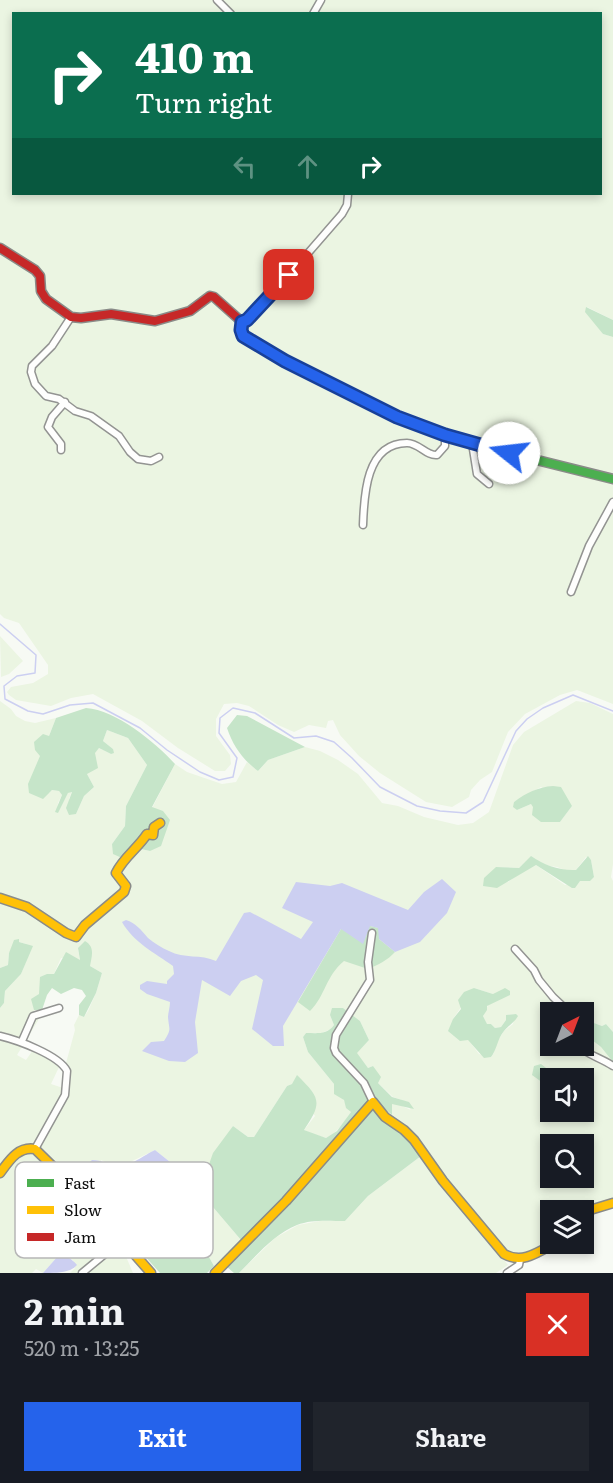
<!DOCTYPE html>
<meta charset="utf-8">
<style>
:root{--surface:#171b24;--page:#20242c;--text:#f1f3f6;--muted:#9ea1a6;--accent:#2563eb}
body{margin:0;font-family:Literata,serif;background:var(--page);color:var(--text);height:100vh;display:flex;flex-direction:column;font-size:22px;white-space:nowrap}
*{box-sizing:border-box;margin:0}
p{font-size:20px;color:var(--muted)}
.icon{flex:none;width:33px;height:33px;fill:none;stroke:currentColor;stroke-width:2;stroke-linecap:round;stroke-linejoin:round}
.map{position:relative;height:1273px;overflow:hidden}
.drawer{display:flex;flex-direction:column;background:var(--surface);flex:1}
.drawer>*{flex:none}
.guide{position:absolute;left:12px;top:12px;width:590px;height:183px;border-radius:0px;box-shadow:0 3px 9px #0003;background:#0b6e4f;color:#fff;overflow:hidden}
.needle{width:39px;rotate:42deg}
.controls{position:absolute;left:540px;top:1002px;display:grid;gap:12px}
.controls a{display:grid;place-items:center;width:54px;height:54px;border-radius:0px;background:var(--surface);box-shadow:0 3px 9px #0003;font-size:30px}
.pin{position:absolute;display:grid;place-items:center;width:51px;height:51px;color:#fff;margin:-26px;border-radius:12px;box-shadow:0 3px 9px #0006}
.me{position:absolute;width:66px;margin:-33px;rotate:286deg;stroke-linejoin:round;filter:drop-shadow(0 0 4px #0008)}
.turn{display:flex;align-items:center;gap:21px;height:126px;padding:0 24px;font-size:27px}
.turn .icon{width:78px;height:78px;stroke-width:2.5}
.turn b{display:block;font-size:42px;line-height:51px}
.lanes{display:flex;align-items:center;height:57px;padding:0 24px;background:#0003;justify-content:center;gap:30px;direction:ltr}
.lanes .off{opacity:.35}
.round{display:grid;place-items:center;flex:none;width:63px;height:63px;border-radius:0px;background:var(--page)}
.summary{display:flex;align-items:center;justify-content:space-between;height:102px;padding:0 24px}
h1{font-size:36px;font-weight:700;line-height:45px}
.cta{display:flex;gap:12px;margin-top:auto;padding:12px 24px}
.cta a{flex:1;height:69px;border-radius:0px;background:var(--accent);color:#fff;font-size:24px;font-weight:700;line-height:69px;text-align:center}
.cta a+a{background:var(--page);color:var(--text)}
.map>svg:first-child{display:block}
.farmland{fill:#ebf5e2;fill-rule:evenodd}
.forest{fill:#c6e5c9}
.water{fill:#cccff1}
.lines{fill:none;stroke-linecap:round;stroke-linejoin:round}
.stream{stroke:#cccff1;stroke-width:1.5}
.street-casing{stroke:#939492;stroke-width:9}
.fast-casing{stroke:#8a8b88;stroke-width:11}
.slow-casing{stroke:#8a8b88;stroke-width:11}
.jam-casing{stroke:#8a8b88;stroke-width:11}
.street{stroke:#fefefd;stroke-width:6}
.fast{stroke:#4caf50;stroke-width:8}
.slow{stroke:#ffc107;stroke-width:8}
.jam{stroke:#c62828;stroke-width:8}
.route-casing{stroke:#184099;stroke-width:15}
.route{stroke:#2563eb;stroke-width:10}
.key{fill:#fff;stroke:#b7b7b7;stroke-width:1.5}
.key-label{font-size:16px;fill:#0e0e0e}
</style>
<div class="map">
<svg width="613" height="1273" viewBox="0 0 613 1273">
<rect width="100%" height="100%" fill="#f7faf4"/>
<path class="farmland" d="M0 0H613V320L587 307 603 334 613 337V704L577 690 560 695 525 714 508 732 492 772 480 780 471 790 469 797 452 807 426 802 380 773 359 756 340 735 333 720 328 721 326 728 309 725 294 732 278 725 249 706 237 703 224 704 216 719V736L230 755 231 764 225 771H215L178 748 142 721 93 694 71 698 51 706 16 700 9 695 7 692 11 687 33 683 48 674V665L19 623 4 618 0 614ZM14 14H600V194H14Z
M0 636 23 661 9 674 1 677Z
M0 701 11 709 16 716 25 721 35 723 56 718 37 766 49 793 52 790 59 791 62 795 58 803 57 813 68 793 72 791 69 799 76 814 84 796 94 787 87 774 94 753 99 748 111 754 113 749 103 741 107 730 128 738 147 765 126 806 125 826 112 844 127 851 132 847 150 851 152 808 175 764 187 772 222 784 236 782 247 762 258 771 268 760 305 747 320 751 338 760 358 774 382 803 398 806 424 817 458 825 473 823 489 812 513 745 524 732 576 701 590 703 613 714V864L611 877 613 881V1032L606 1024 602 1026 594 1023 587 1011 577 1009 576 1012H550V1046H584V1034L601 1047 613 1062V1200L582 1210H550V1242L519 1257 504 1248 449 1181 419 1139 405 1124 392 1115V1104H398L411 1110 402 1100 393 1097 378 1083 373 1066 368 1068 356 1053 369 1040 360 1021 343 1008 330 1015 334 1025 331 1029 322 1033H306L303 1037 308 1052 334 1084 351 1112 343 1124 332 1135 326 1138 313 1134 304 1130 315 1116 292 1084 287 1086 254 1137H248L233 1126 207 1170 208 1180 201 1193 241 1240 214 1266 200 1241 183 1238 179 1211 163 1198 124 1233 34 1145 0 1167V1008L4 1003 5 991 21 974 27 959 26 944 19 942 9 953 8 965 0 968ZM541 787 572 806 560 822 531 804 517 810 514 802ZM531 857 544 865 557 867 567 871 576 870 586 857 591 860 594 877 565 885 536 865 523 871 508 882 496 867 519 868ZM78 948 90 966 102 973 96 993 88 1011 84 1017 79 1015 74 1025 75 1030 66 1063 63 1088 51 1084 60 1065 53 1060 33 1050 26 1060 17 1055 39 1019 34 1010 39 994 54 974 61 958H75L80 961ZM474 988 493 994 483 1016 487 1025 491 1024 495 1028 501 1027 506 1020V1015L515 1014 513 1024 504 1031 495 1045 494 1053 491 1057 479 1054 453 1019ZM546 1068 559 1078H568L579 1068 581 1071 580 1078H584V1085L593 1092 590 1100 584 1099V1112H550V1088L546 1084ZM550 1144H584V1178H550ZM155 1150 175 1166 197 1177 174 1190 168 1185 151 1187 118 1199 111 1181H105L101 1160 115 1167 124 1165Z
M29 1149 38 1154 119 1240 133 1273H70L75 1268 73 1260 58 1256 43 1273 36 1269 32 1273H0V1178L11 1162Z
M421 1156 508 1265 496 1273H239L275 1238 298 1225 320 1221H345L368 1196Z"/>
<path class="forest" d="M586 307 613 320V337L603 334 585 312Z
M86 708C116 710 155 742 175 764L152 807 163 811 170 820 161 846 150 851 132 847 122 858 113 854 112 844 125 826 126 806 147 765 128 738 107 730 103 741 113 749 114 753 111 754 99 748 95 753 98 768 87 774 94 787 84 796 76 814 69 815 66 808 72 792 68 793 58 813 55 812 62 795 59 791 52 790 43 799 29 793 28 784 40 756 35 750 34 742 43 734 49 736 56 718Z
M237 715 247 716 305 747 268 760 258 771C243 760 233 746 227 728Z
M553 786 561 787 572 806 560 822H541L532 815 533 807 531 804 517 810 513 807 514 802C526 793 538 787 553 786Z
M531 856C544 865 560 871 576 870L588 856 591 860 594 877 590 881H580L575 888H572L536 865 497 888 483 886 484 878 496 867 519 868Z
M370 926 379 928V939L395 952C388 960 378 965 368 969L344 961C325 977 326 995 310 1011L298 1002 341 929Z
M19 939V942L33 946 21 974 5 991 4 1003 0 1008V968L8 965 9 953 14 940Z
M85 941C95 947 92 955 90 966L102 973 96 993 84 1017 79 1015V1005L86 996 82 990 74 988 61 994 52 988 47 995 42 1010H34L31 999 39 994 40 977 47 974H54L66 952 80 960 78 948Z
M474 988 493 994 505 988 510 991V995L487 1006V1010L483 1016 487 1024H491L495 1028 501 1027 506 1020V1015L516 1014 518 1016C514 1023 509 1025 504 1031 497 1039 497 1050 491 1057L484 1058 468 1040 460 1041 448 1031 453 1019 461 1009 458 1000 464 992Z
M332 1008H343L360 1021 369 1040 357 1053 368 1068 373 1066 381 1077 378 1083 392 1097 409 1102 414 1109 392 1104V1115L377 1102 368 1101 284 1200 241 1240 201 1193 208 1180 207 1170 213 1153 233 1126 248 1137H254L287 1086 292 1084 297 1075C320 1098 323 1102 304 1130L326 1138 337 1131 351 1112 346 1108 344 1100 334 1094V1084L308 1052 303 1037 306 1033C317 1033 327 1035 334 1025L330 1015Z
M583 1008 594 1023 602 1026 606 1024 613 1032V1062L601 1047 584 1034V1012H576V1009Z
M541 1064 559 1078H550V1088L532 1075 534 1066Z
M373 1106 401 1132 421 1156 368 1196 345 1221C330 1221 312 1219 297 1225 274 1234 256 1256 239 1273H234L227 1267Z
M162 1197 179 1211 183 1238 200 1241 214 1266 207 1273H160L124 1233Z"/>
<path class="water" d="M442 879 456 892 447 913 420 942 395 952 379 939 378 928 370 926 363 944 341 929 283 1026 284 1046H273L252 1029 263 980 256 975 241 981 230 996 202 980 195 1022 198 1053 185 1062 169 1061 142 1051 151 1042 164 1041C172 1029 169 1030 168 1017 168 1013 170 1007 170 1002L147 994 140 989V985L147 981 167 984V981L174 974 173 966C155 953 133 942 122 922L126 920C136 923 141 930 148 938 154 943 162 948 169 951 184 959 201 954 216 961L244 913 250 912 301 939 313 922 282 908 296 882 330 886 342 883 408 910 424 892Z
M155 1150 175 1166 197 1177 193 1195 184 1204 175 1195 174 1190 168 1185 151 1187 118 1199 111 1181H105L89 1194 73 1177 92 1160C103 1160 106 1165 115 1167 127 1169 144 1155 155 1150Z
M58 1256C67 1256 71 1258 77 1265 70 1273 56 1273 43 1273Z"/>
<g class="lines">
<path class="stream" d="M0 624 36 655 35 673 17 676 4 686 5 699 28 711 43 714 70 705 93 703 140 728 167 750 200 772 219 780 233 777 237 758 219 733 220 718 233 708 255 713 294 738 316 736 334 742 352 758 380 787 417 806 440 811 466 813 483 802 516 731 527 719 543 708 573 695 613 711"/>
<g class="street-casing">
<path id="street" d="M217 0 231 14
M313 14 321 0
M71 317 52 346 32 366 31 372 35 384 46 396 59 399 75 411 91 416 119 436 130 452 138 459 151 461 159 457
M242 322 247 320 289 275 342 214 347 205 348 194
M472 443 477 474 489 484
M61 450V444L48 427 52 417 65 402
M363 525C364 495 366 443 407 443 419 443 426 456 437 455L445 446V435
M571 592 589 546 613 502
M372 933 368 962 370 980 336 1035 334 1048 336 1053 364 1083 373 1102
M515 949 534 970 539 980 553 997 569 1012
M0 1036C17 1040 59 1055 67 1071L65 1095 35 1149
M22 1041 33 1016 59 1008
M578 1046C588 1055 601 1058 613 1066
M82 1273 122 1240
M507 1273 519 1265 520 1260"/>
</g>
<g class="fast-casing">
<path id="fast" d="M311 374 407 422 509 453 613 479"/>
</g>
<g class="slow-casing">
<path id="slow" d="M0 898 27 907 66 933 76 937 85 925 124 892 126 886 116 873C123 858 138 848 147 834L153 835 154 827 160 823
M0 1173C9 1161 18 1146 35 1149L86 1199 151 1273
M584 1215 590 1210 613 1203
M215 1273 286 1201 373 1102 385 1117 404 1130 414 1140 443 1181 504 1254C522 1264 537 1253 553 1244"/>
</g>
<g class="jam-casing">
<path id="jam" d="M0 248 35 270 40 276 41 291 46 299 71 317 81 318 111 314 155 321 190 311 210 296 214 297 242 322 241 333 256 345 311 374"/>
</g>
<use href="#street" class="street"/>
<use href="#fast" class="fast"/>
<use href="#slow" class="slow"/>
<use href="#jam" class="jam"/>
</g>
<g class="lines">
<g class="route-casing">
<path id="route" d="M289 275 247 320 242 322 241 330 243 336 285 361 397 417 445 435 509 453"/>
</g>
<use href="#route" class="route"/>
</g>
<rect x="15" y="1162" width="198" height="96" rx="9" class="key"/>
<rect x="27" y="1179" width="27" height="8" fill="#4caf50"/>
<rect x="27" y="1206" width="27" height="8" fill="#ffc107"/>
<rect x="27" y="1233" width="27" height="8" fill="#c62828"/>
<g class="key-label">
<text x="64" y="1189">Fast</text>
<text x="64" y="1216">Slow</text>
<text x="64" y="1243">Jam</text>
</g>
</svg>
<div class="controls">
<a><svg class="needle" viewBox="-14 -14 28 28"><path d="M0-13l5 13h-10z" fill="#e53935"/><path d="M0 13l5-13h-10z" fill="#9ea1a6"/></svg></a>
<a><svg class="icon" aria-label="sound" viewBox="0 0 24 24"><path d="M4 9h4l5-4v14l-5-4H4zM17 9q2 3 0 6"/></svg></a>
<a><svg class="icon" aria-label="search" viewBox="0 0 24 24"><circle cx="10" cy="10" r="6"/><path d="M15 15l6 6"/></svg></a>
<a><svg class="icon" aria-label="layers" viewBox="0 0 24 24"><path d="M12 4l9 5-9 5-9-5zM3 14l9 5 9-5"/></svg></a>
</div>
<div class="pin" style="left:289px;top:275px;background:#d93025"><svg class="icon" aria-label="arrive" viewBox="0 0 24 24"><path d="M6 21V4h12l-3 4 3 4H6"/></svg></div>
<svg class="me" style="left:509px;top:453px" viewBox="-20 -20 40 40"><circle r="19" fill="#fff"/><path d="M0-13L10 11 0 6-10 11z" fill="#2563eb"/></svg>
<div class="guide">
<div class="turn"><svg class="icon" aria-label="right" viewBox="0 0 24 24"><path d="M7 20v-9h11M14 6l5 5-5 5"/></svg><div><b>410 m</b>Turn right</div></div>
<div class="lanes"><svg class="icon off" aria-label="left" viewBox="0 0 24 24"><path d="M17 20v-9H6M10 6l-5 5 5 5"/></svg><svg class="icon off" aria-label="ahead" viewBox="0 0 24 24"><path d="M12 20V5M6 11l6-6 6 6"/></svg><svg class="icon" aria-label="right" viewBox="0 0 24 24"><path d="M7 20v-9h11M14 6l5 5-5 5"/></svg></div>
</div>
</div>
<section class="drawer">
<div class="summary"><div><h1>2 min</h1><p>520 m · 13:25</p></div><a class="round" style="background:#d93025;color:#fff"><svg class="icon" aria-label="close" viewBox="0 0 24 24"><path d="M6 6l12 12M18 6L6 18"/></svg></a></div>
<div class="cta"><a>Exit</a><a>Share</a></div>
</section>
